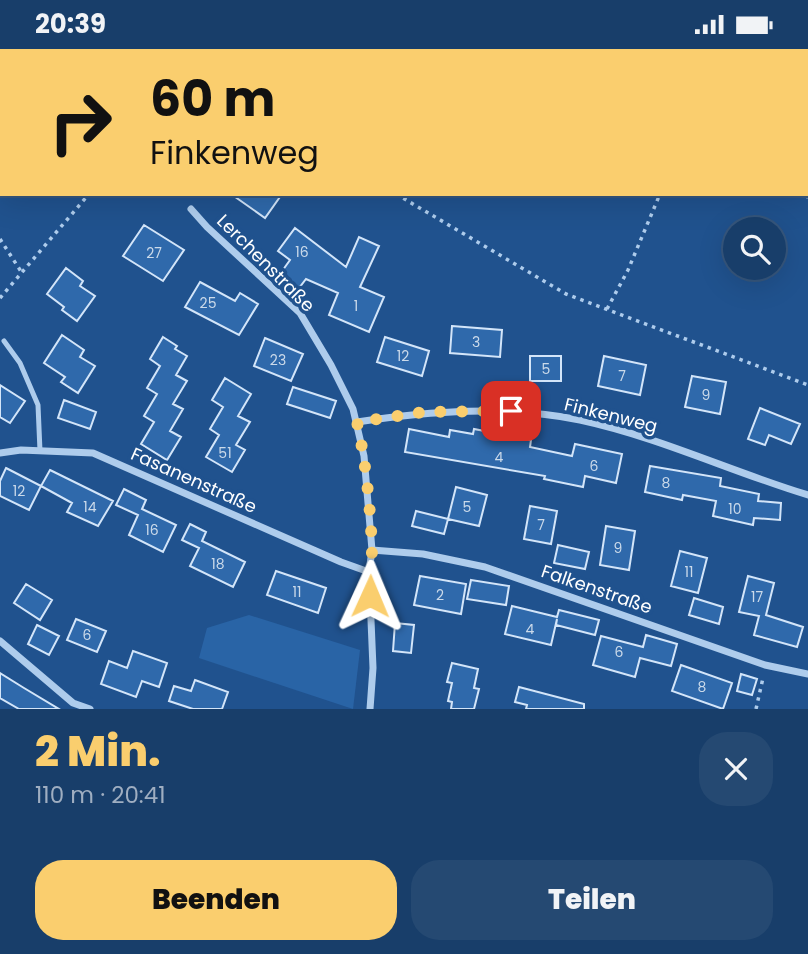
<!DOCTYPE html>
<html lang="de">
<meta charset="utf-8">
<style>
:root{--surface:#183e6a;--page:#254972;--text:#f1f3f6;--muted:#9faec1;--line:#36577e;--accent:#face6e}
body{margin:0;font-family:Poppins,sans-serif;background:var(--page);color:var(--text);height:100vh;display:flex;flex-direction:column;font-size:26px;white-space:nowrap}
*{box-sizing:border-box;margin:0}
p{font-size:23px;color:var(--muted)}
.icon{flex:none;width:38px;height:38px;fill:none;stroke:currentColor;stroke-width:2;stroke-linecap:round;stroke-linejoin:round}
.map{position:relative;height:660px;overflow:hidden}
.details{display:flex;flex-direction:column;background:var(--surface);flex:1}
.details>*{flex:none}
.hud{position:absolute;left:0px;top:0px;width:808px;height:147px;box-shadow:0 7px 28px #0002,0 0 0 2px var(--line);background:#face6e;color:#111;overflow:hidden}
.tools{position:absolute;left:723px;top:168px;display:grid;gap:14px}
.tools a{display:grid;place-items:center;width:63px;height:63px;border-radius:50%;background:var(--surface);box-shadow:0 7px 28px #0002,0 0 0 2px var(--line);font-size:35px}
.pin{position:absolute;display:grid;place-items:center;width:60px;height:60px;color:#fff;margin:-30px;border-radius:14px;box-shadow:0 4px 10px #0006}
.me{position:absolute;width:77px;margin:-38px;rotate:1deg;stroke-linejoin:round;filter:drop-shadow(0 0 5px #0008)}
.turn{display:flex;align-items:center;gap:24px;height:147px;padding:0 35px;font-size:32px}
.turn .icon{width:91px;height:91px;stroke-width:2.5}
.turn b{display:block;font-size:49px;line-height:60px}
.round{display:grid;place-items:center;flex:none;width:74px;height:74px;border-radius:28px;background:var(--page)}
.head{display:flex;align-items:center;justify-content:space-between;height:119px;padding:0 35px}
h1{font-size:42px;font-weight:800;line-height:52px;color:var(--accent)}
.button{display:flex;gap:14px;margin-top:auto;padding:14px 35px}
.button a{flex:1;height:80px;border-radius:28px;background:var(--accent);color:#111;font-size:28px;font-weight:800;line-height:80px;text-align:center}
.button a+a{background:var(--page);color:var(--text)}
.status{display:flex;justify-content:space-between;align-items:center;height:49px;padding:0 35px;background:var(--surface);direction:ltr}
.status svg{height:19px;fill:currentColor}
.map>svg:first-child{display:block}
.green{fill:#2964a6}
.building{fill:#2f69ab;stroke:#d3e5f9;stroke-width:2}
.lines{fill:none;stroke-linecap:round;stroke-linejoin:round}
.path{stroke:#aeccec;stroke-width:3.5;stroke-dasharray:3.5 5;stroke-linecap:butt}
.lane{stroke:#aeccec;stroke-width:5}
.street{stroke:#aeccec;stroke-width:7}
.route{stroke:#face6e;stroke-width:12;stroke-dasharray:0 21.6}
.labels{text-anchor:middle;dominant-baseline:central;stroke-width:7;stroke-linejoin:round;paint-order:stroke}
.number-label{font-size:14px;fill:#cbdaea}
.street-label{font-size:18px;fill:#fff;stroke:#20528e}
</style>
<div class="status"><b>20:39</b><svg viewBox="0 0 49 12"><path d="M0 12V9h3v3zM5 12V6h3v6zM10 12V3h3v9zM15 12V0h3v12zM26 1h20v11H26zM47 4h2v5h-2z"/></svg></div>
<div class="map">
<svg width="808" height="660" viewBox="0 0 808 660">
<rect width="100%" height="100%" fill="#20528e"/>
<path class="green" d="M249 566 360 601 353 660 199 609 207 579Z"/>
<path class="building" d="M231 145H282L265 169Z
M144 176 184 201 163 232 123 207Z
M295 179 346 218 359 188 379 197 360 238 384 248 369 283 329 266 338 244 306 230 299 239 280 225 290 211 278 202Z
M66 219 83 232 80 237 95 247 77 272 62 261 64 258 47 245Z
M200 233 235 252 240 244 258 255 239 286 185 258Z
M452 277 502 281 500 308 450 304Z
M62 286 84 301 80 308 95 317 78 344 61 333 65 328 44 314Z
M163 288 177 297 175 300 187 307 176 326 187 332 173 355 183 360 170 382 181 388 167 411 141 395 154 373 144 367 157 345 147 339 160 317 150 310Z
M385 288 429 302 422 327 377 313Z
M265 289 303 305 291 332 254 317Z
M530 307H561V332H530Z
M604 307 646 316 640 346 598 337Z
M692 327 726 333 720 365 685 358Z
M225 329 251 345 238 367 250 373 236 396 245 401 232 423 206 408 219 386 210 380 223 358 212 351Z
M0 336 25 352 10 374 0 368Z
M293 338 336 352 330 369 287 355Z
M64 351 96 363 90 380 58 369Z
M760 359 800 375 791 395 769 386 765 396 748 390Z
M409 380 449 388 450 381 473 385 474 380 531 391 530 398 572 407 575 395 622 405 616 434 585 427 583 438 544 430 545 427 405 403Z
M650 417 721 429 720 437 759 445 758 452 781 454 780 471 754 469 753 476 713 467 716 452 683 446 682 451 645 443Z
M6 419 41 437 29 461 0 447V432Z
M50 421 113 452 98 477 67 463 72 454 41 437Z
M456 438 487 446 479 477 448 470Z
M124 440 146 451 142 460 176 476 163 503 129 486 138 466 116 456Z
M530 457 557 462 551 495 524 490Z
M416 462 448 470 444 485 412 477Z
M190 475 206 483 202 492 245 513 233 538 190 517 199 499 182 491Z
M606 477 635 482 629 521 600 516Z
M558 496 589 503 585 520 554 514Z
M680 502 707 509 698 544 671 537Z
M276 522 326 539 318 564 267 546Z
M420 527 466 535 461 565 414 556Z
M748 527 774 534 766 566 803 578 797 598 754 586 759 567 739 563Z
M471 531 509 537 506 556 467 550Z
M26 535 52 551 40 571 14 554Z
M694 549 723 558 719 575 689 566Z
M512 557 557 568 559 561 599 571 595 586 556 576 557 570 551 596 505 585Z
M76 570 106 582 97 603 67 591Z
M395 574 414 576 411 604 393 602Z
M37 576 59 587 49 606 28 595Z
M646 586 677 595 671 617 640 609 635 628 593 616 601 587 643 598Z
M133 602 167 614 159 638 142 632 136 648 101 635 109 612 127 619Z
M452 614 478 620 474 639 479 640 474 660H451L452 653 448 652 452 634 447 633Z
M681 616 732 634 723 660 672 642Z
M0 624 24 639 59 660H19L0 649Z
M741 625 757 630 752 646 737 642Z
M195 631 228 643 222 660H193L169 652 174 637 191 642Z
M519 638 584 655V660H526L527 656 515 653Z"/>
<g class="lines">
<path class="path" d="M519 0 522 2
M220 2 221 0
M396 145 566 245 808 336
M798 145 808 148
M0 190 22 224
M0 249 89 145
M607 260 628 221 660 145
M756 660 763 629"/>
<path class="lane" d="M4 292 20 314 38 356 40 402"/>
<path class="street" d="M191 160 207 178 300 264 331 316 353 360 364 407 372 501 369 523 373 619 370 660
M357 373C431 362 506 356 580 371 659 388 732 423 808 446
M0 404 21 401 93 404 341 513 369 523
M372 501 423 505 485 518 765 616 808 625
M0 592 73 654 90 660"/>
</g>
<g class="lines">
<path class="route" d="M370 547C370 531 372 514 372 498 370 456 366 414 357 373L424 363 511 362"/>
</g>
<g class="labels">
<g class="number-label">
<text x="302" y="203">16</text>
<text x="154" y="204">27</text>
<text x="208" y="254">25</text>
<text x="356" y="257">1</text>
<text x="476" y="293">3</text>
<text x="403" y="307">12</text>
<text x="278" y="311">23</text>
<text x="546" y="320">5</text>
<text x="622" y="327">7</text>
<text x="706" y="346">9</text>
<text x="225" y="404">51</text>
<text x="499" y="408">4</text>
<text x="594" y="417">6</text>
<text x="666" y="434">8</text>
<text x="19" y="442">12</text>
<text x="90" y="458">14</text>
<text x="467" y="458">5</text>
<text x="735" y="460">10</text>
<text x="541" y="476">7</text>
<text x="152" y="481">16</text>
<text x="618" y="499">9</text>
<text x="218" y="515">18</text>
<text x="689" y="523">11</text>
<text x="297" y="543">11</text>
<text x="440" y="546">2</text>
<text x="757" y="548">17</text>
<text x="530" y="580">4</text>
<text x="87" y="586">6</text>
<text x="619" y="603">6</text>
<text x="702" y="638">8</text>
</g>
<g class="street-label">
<text transform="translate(266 214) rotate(45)">Lerchenstraße</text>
<text transform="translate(611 366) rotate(14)">Finkenweg</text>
<text transform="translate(194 431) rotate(24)">Fasanenstraße</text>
<text transform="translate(597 540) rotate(19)">Falkenstraße</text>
</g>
</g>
</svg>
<div class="tools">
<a><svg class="icon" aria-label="search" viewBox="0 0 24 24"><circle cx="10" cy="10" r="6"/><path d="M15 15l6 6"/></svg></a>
</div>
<div class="pin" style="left:511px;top:362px;background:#d93025"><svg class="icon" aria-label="arrive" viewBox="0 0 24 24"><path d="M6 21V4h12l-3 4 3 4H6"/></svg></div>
<svg class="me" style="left:370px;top:547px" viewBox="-20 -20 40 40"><path d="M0-17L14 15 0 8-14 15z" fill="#face6e" stroke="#fff" stroke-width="4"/></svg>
<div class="hud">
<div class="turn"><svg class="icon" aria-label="right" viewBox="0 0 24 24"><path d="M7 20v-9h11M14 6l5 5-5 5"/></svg><div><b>60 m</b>Finkenweg</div></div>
</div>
</div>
<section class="details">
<div class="head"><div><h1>2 Min.</h1><p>110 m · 20:41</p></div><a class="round"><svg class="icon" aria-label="close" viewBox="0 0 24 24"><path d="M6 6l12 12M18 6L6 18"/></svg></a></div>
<div class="button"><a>Beenden</a><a>Teilen</a></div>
</section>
